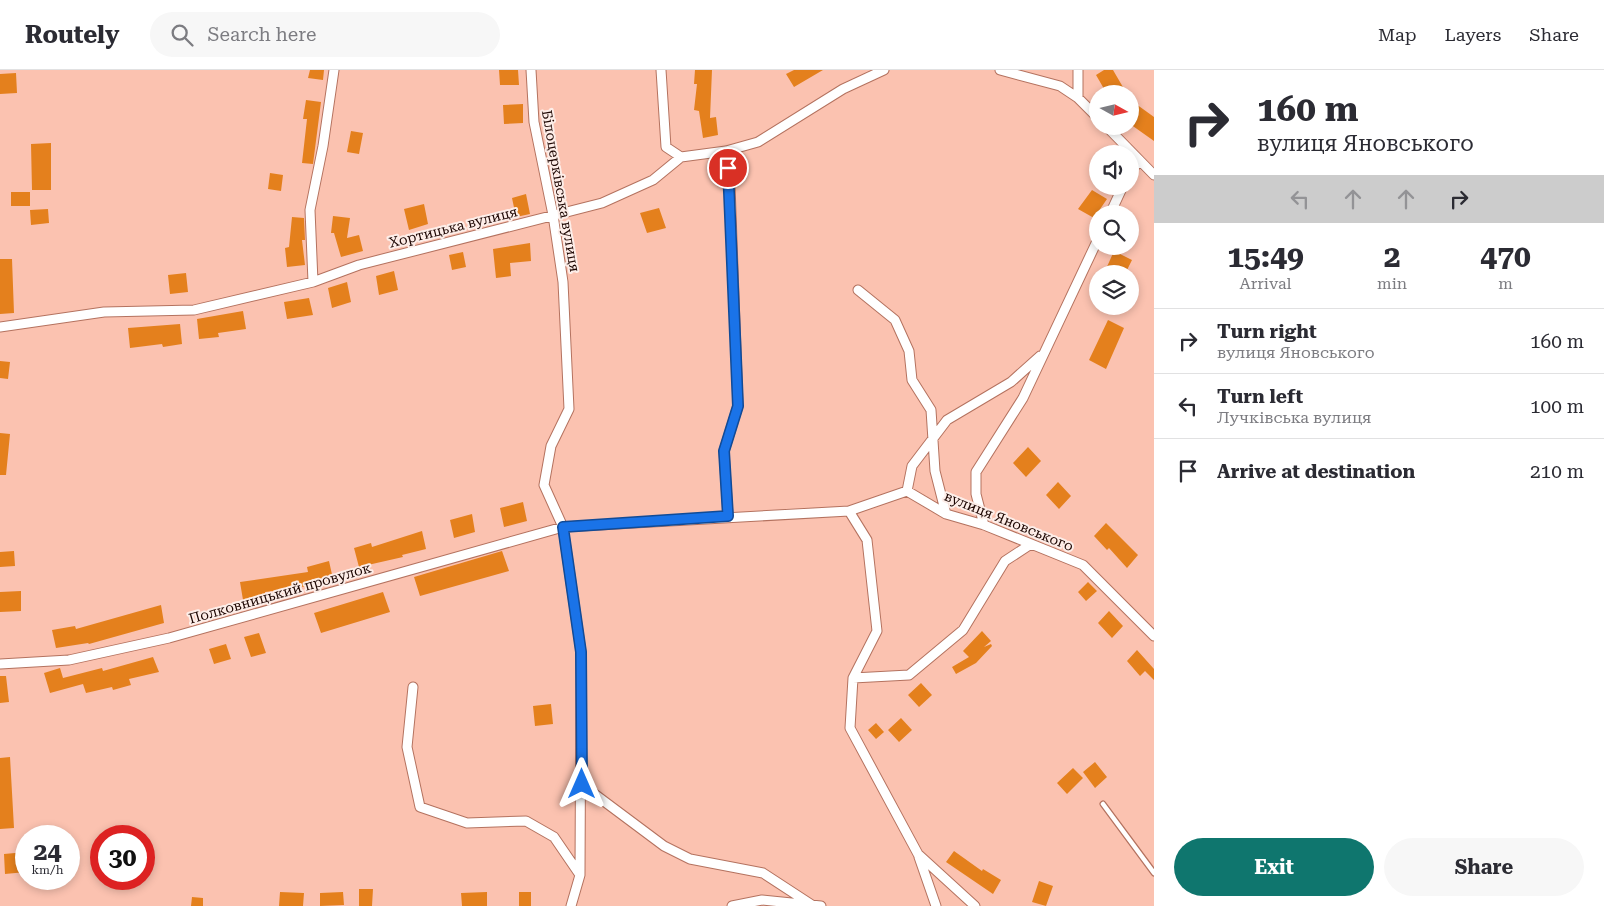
<!DOCTYPE html>
<meta charset="utf-8">
<style>
:root{--surface:#fff;--page:#f7f7f7;--text:#2b2b33;--muted:#7c7c81;--line:#e1e1e2;--accent:#0f766e}
body{margin:0;font-family:"Roboto Serif",serif;background:var(--page);color:var(--text);height:100vh;display:flex;flex-direction:column;font-size:19px;white-space:nowrap}
*{box-sizing:border-box;margin:0}
p{font-size:16px;color:var(--muted)}
.icon{flex:none;width:28px;height:28px;fill:none;stroke:currentColor;stroke-width:2;stroke-linecap:round;stroke-linejoin:round}
.map{position:relative;flex:1;overflow:hidden}
.sheet{display:flex;flex-direction:column;background:var(--surface);width:450px}
.sheet>*{flex:none}
.guide{background:#fff;color:var(--text);overflow:hidden}
.needle{width:32px;rotate:98deg}
.fabs{position:absolute;left:1089px;top:15px;display:grid;gap:10px}
.fabs a{display:grid;place-items:center;width:50px;height:50px;border-radius:50%;background:var(--surface);box-shadow:0 2px 8px #0003;font-size:25px}
.speed{position:absolute;left:15px;top:755px;display:flex;gap:10px;font-size:25px;font-weight:700;text-align:center}
.speed>*{display:grid;place-content:center;width:65px;height:65px;border-radius:50%;background:var(--surface);box-shadow:0 2px 8px #0003;line-height:1}
.speed small{font-size:12px;font-weight:400}
.speed .limit{border:8px solid #d22;background:#fff;color:#111}
.pin{position:absolute;display:grid;place-items:center;width:42px;height:42px;color:#fff;margin:-21px;border:2px solid #fff;border-radius:50%;box-shadow:0 1px 5px #0007}
.me{position:absolute;width:55px;margin:-28px;rotate:0deg;stroke-linejoin:round;filter:drop-shadow(0 0 4px #0008)}
.turn{display:flex;align-items:center;gap:18px;height:105px;padding:0 20px;font-size:22px}
.turn .icon{width:65px;height:65px;stroke-width:2.5}
.turn b{display:block;font-size:35px;line-height:42px}
.lanes{display:flex;align-items:center;height:48px;padding:0 20px;background:#0003;justify-content:center;gap:25px;direction:ltr}
.lanes .off{opacity:.35}
.eta{display:flex;justify-content:space-evenly;align-items:center;height:85px;text-align:center}
.eta b{font-size:30px;font-weight:700;line-height:35px}
.action{display:flex;gap:10px;margin-top:auto;padding:10px 20px}
.action a{flex:1;height:58px;border-radius:30px;background:var(--accent);color:#fff;font-size:20px;font-weight:700;line-height:58px;text-align:center}
.action a+a{background:var(--page);color:var(--text)}
ul{padding:0;list-style:none}
li{display:flex;align-items:center;gap:15px;height:65px;padding:0 20px;border-top:1px solid var(--line)}
li div{flex:1}
li b{display:block;font-size:19px}
li em{font-style:normal}
header{display:flex;align-items:center;gap:30px;box-sizing:border-box;height:70px;padding:0 25px;background:var(--surface);border-bottom:1px solid var(--line)}
header strong{font-size:24px}
nav{display:flex;gap:28px;margin-inline-start:auto;font-size:18px}
.search{width:350px;height:45px;background:var(--page);display:flex;align-items:center;gap:12px;box-sizing:border-box;padding:0 18px;border-radius:28px;color:var(--muted);font-size:19px}
main{display:flex;flex:1;min-height:0}
.map>svg:first-child{display:block}
.building{fill:#e4801d}
.lines{fill:none;stroke-linecap:round;stroke-linejoin:round}
.service-casing{stroke:#b4725f;stroke-width:7}
.minor-casing{stroke:#b4725f;stroke-width:11}
.service{stroke:#fff;stroke-width:4.5}
.minor{stroke:#fff;stroke-width:9}
.route-casing{stroke:#114b97;stroke-width:12}
.route{stroke:#1a73e8;stroke-width:9}
.labels{text-anchor:middle;dominant-baseline:central;stroke-width:4;stroke-linejoin:round;paint-order:stroke}
.street-label{font-size:14px;fill:#1d0602;stroke:#fdeee9}
</style>
<header>
<strong>Routely</strong>
<div class="search"><svg class="icon" aria-label="search" viewBox="0 0 24 24"><circle cx="10" cy="10" r="6"/><path d="M15 15l6 6"/></svg>Search here</div>
<nav><a>Map</a><a>Layers</a><a>Share</a></nav>
</header>
<main>
<div class="map">
<svg width="1154" height="836" viewBox="0 0 1154 836">
<rect width="100%" height="100%" fill="#fbc2b0"/>
<path class="building" d="M310 0H324L323 10 308 8Z
M499 0H518L519 15H500Z
M695 0H712L710 48 716 47 718 65 703 68 699 41 694 40 697 14H694Z
M794 0H823L794 17 786 4Z
M1104 0H1113L1127 24H1107L1096 5Z
M16 3 17 23 0 24V4Z
M1130 25 1136 34 1154 47V71L1130 54Z
M306 30 321 32 313 94 302 93 307 49H303Z
M523 34V53L504 54 503 35Z
M351 61 363 63 359 84 347 82Z
M51 73V120H32L31 74Z
M270 103 283 105 281 121 268 119Z
M1092 120 1107 129 1094 148 1078 139Z
M11 122H30V136H11Z
M526 124 530 144 516 147 512 128Z
M424 134 428 154 409 160 404 139Z
M659 138 666 158 647 163 640 143Z
M48 139 49 153 31 155 30 140Z
M333 146 350 148 347 168 359 165 363 181 341 187 334 163H331Z
M292 147 304 148 305 170H302L305 195 287 197 285 178 289 177Z
M530 173 531 191 510 193 511 206 496 208 493 179Z
M1114 181 1132 190 1125 204H1115L1106 199Z
M463 182 466 197 452 200 449 185Z
M0 189H12L14 243 0 244Z
M394 201 398 220 379 225 376 206Z
M186 203 188 222 170 224 168 205Z
M347 212 351 232 332 238 328 218Z
M309 228 313 245 287 249 284 232Z
M243 241 246 259 218 263 219 267 199 269 197 249Z
M1108 250 1124 258 1106 299 1089 290Z
M180 254 182 274 163 277 162 274 130 278 128 258Z
M0 291 10 292 8 309 0 308Z
M0 363 10 364 6 405H0Z
M1028 377 1041 391 1026 407 1013 393Z
M1058 412 1071 426 1059 439 1046 425Z
M523 432 527 451 504 457 500 438Z
M472 444 475 462 454 468 450 450Z
M1106 453 1138 485 1127 498 1109 478 1107 480 1094 466Z
M422 461 426 479 402 485 403 487 359 497 354 478 371 473 372 477Z
M14 481 15 496 0 497V482Z
M502 481 509 501 420 526 414 507Z
M329 491 333 509 298 518 265 522V526L243 530 240 512 308 502 307 497Z
M1088 512 1097 521 1086 531 1078 522Z
M21 521V541L0 542V522Z
M383 522 390 542 321 563 314 543Z
M161 535 164 553 89 574 88 573 56 578 52 560 75 556 76 559Z
M1109 541 1123 556 1112 568 1098 553Z
M982 561 991 571 984 577 991 574 992 576 976 593 956 604 952 597 969 587 963 581Z
M259 563 266 583 251 587 244 567Z
M226 574 231 589 214 594 209 579Z
M1137 580 1154 599V610L1145 601 1140 606 1127 591Z
M153 587 159 602 129 609 131 615 113 620 112 617 86 623 83 614 50 623 44 603 60 598 63 608 102 598 103 601Z
M0 606H6L9 632 0 633Z
M921 613 932 625 919 637 908 625Z
M551 634 553 654 535 656 533 636Z
M901 648 912 660 899 672 888 660Z
M876 653 884 662 876 669 868 660Z
M10 687 14 758 0 759V688Z
M1095 692 1107 707 1095 718 1083 702Z
M1073 698 1083 708 1067 724 1057 713Z
M954 781 982 801 983 799 1001 810 993 824 946 792Z
M26 782V802L5 804 4 784Z
M1039 811 1053 816 1046 836 1032 832Z
M359 819H373L372 836H359Z
M280 822 304 823 303 836H279Z
M343 822 344 835 320 836V823Z
M487 822V836H462L461 823Z
M519 822H531V836H519Z
M192 827 203 828V836H191Z"/>
<g class="lines">
<g class="service-casing">
<path id="service" d="M1103 734 1154 803"/>
</g>
<g class="minor-casing">
<path id="minor" d="M531 0 534 52 553 145 563 212 569 339 551 376 544 415 563 457 581 582 580 805 571 836
M661 0 666 77 681 87
M1000 0 1060 16 1078 28
M1078 0V28L1098 48
M1106 56 1154 105
M726 81 730 115 738 336 724 381 728 446
M1130 104 1139 90
M1110 144 1123 116
M313 212 310 140 323 76 334 0
M858 220 895 250 909 281 912 310 931 340 935 401 946 444
M0 257 104 242 194 240 313 212 359 195 602 133 653 110 681 87 726 81 758 72 843 19 884 0
M907 421 912 396 947 350 1011 312 1040 286
M849 441 867 470 877 561 853 608 850 658 918 784 975 836
M984 455 976 424V402L1023 328 1098 169
M0 594 69 590 169 568 563 457 849 441 907 421 946 444 984 455 1083 495 1154 566
M853 608 909 605 963 560 1005 491 1031 474
M413 617 407 677 420 737 467 753 526 751 554 767 580 805
M581 714 664 776 690 789 763 803 812 835
M919 787 936 836
M732 836 762 830 821 836"/>
</g>
<use href="#service" class="service"/>
<use href="#minor" class="minor"/>
</g>
<g class="lines">
<g class="route-casing">
<path id="route" d="M582 714 581 582 563 457 728 446 724 381 738 336 728 98"/>
</g>
<use href="#route" class="route"/>
</g>
<g class="labels">
<g class="street-label">
<text transform="translate(561 121) rotate(80)">Білоцерківська вулиця</text>
<text transform="translate(453 157) rotate(-14)">Хортицька вулиця</text>
<text transform="translate(1009 451) rotate(22)">вулиця Яновського</text>
<text transform="translate(280 523) rotate(-16)">Полковницький провулок</text>
</g>
</g>
</svg>
<div class="fabs">
<a><svg class="needle" viewBox="-14 -14 28 28"><path d="M0-13l5 13h-10z" fill="#e53935"/><path d="M0 13l5-13h-10z" fill="#7c7c81"/></svg></a>
<a><svg class="icon" aria-label="sound" viewBox="0 0 24 24"><path d="M4 9h4l5-4v14l-5-4H4zM17 9q2 3 0 6"/></svg></a>
<a><svg class="icon" aria-label="search" viewBox="0 0 24 24"><circle cx="10" cy="10" r="6"/><path d="M15 15l6 6"/></svg></a>
<a><svg class="icon" aria-label="layers" viewBox="0 0 24 24"><path d="M12 4l9 5-9 5-9-5zM3 14l9 5 9-5"/></svg></a>
</div>
<div class="speed"><div>24<small>km/h</small></div><div class="limit">30</div></div>
<div class="pin" style="left:728px;top:98px;background:#d93025"><svg class="icon" aria-label="arrive" viewBox="0 0 24 24"><path d="M6 21V4h12l-3 4 3 4H6"/></svg></div>
<svg class="me" style="left:582px;top:714px" viewBox="-20 -20 40 40"><path d="M0-17L14 15 0 8-14 15z" fill="#1a73e8" stroke="#fff" stroke-width="4"/></svg>
</div>
<section class="sheet">
<div class="guide">
<div class="turn"><svg class="icon" aria-label="right" viewBox="0 0 24 24"><path d="M7 20v-9h11M14 6l5 5-5 5"/></svg><div><b>160 m</b>вулиця Яновського</div></div>
<div class="lanes"><svg class="icon off" aria-label="left" viewBox="0 0 24 24"><path d="M17 20v-9H6M10 6l-5 5 5 5"/></svg><svg class="icon off" aria-label="ahead" viewBox="0 0 24 24"><path d="M12 20V5M6 11l6-6 6 6"/></svg><svg class="icon off" aria-label="ahead" viewBox="0 0 24 24"><path d="M12 20V5M6 11l6-6 6 6"/></svg><svg class="icon" aria-label="right" viewBox="0 0 24 24"><path d="M7 20v-9h11M14 6l5 5-5 5"/></svg></div>
</div>
<div class="eta">
<div><b>15:49</b><p>Arrival</p></div>
<div><b>2</b><p>min</p></div>
<div><b>470</b><p>m</p></div>
</div>
<ul>
<li><svg class="icon" aria-label="right" viewBox="0 0 24 24"><path d="M7 20v-9h11M14 6l5 5-5 5"/></svg><div><b>Turn right</b><p>вулиця Яновського</p></div><em>160 m</em></li>
<li><svg class="icon" aria-label="left" viewBox="0 0 24 24"><path d="M17 20v-9H6M10 6l-5 5 5 5"/></svg><div><b>Turn left</b><p>Лучківська вулиця</p></div><em>100 m</em></li>
<li><svg class="icon" aria-label="arrive" viewBox="0 0 24 24"><path d="M6 21V4h12l-3 4 3 4H6"/></svg><div><b>Arrive at destination</b></div><em>210 m</em></li>
</ul>
<div class="action"><a>Exit</a><a>Share</a></div>
</section>
</main>
